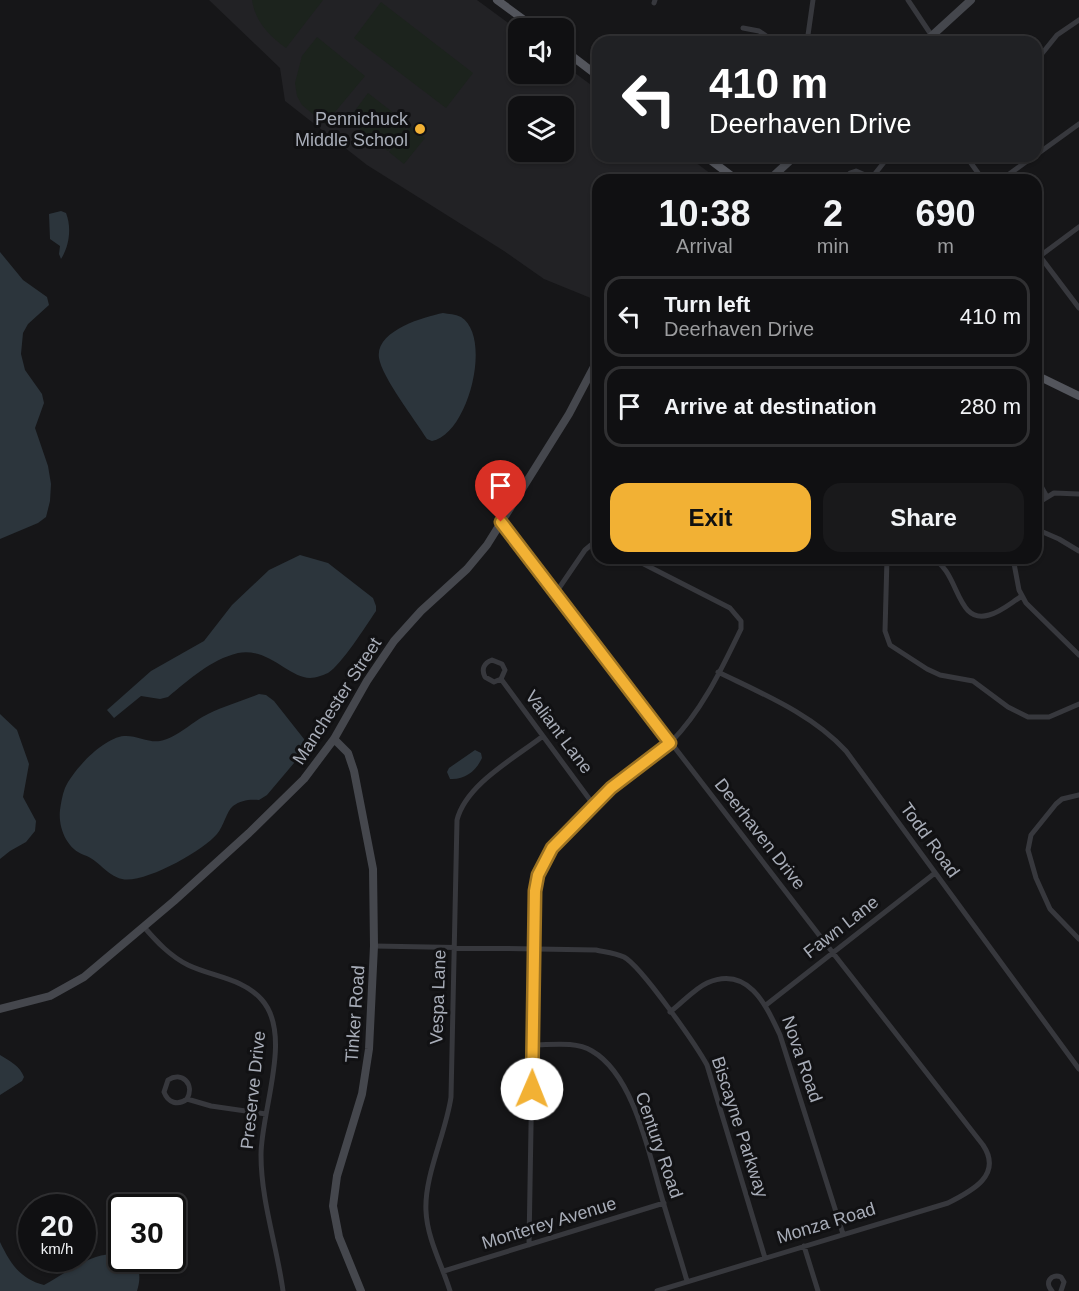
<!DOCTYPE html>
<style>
:root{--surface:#101012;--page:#19191b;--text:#f1f3f6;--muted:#9c9d9f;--line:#303032;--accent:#f2b134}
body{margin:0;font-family:Helvetica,sans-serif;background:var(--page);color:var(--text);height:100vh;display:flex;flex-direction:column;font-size:22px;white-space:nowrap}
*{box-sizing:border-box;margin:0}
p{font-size:20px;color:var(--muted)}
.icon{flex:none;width:33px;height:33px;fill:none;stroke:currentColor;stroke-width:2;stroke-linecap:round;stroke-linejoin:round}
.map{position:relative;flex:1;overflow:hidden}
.drawer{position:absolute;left:592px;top:174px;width:450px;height:390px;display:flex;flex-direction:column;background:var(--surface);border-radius:18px;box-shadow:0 2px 4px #0004,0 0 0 2px var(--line)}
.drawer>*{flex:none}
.guide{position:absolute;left:592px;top:36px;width:450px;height:126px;border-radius:18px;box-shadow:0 2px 4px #0004,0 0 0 2px var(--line);background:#202124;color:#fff;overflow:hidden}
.tools{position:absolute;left:508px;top:18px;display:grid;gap:12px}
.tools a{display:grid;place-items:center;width:66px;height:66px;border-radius:12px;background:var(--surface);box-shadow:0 2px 4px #0004,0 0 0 2px var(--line);font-size:30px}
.speed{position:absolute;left:18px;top:1194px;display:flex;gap:12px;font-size:30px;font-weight:700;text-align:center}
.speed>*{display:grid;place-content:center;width:78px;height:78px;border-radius:50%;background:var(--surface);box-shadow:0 2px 4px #0004,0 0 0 2px var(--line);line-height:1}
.speed small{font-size:15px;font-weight:400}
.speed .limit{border:3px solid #111;border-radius:9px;background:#fff;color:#111}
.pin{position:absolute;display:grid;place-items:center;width:51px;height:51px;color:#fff;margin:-62px -26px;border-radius:50% 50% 50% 0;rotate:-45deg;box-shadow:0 0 6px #0007}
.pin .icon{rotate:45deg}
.me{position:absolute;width:66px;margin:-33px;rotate:1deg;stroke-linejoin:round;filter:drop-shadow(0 0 4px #0008)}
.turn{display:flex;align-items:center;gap:21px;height:126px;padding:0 18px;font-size:27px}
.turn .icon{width:78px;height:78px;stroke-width:2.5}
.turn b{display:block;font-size:42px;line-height:51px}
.eta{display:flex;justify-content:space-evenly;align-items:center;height:102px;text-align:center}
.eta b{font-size:36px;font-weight:600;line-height:42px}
.action{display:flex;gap:12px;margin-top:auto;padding:12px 18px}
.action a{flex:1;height:69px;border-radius:18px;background:var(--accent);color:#111;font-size:24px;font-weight:600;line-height:69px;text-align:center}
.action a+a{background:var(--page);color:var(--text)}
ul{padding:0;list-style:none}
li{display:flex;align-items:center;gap:18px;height:81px;margin:0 12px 9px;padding:0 6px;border:3px solid var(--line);border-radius:18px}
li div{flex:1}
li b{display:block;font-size:22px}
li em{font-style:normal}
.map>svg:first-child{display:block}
.built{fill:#222225;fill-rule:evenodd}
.green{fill:#1c231d}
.water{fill:#2c353c}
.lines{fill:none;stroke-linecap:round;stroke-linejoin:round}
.street{stroke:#37383d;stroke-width:5}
.secondary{stroke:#45474d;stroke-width:8}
.primary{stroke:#53555c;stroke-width:8}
.route-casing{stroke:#9d7322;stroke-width:15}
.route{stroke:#f2b134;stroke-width:10}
.poi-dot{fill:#f2b134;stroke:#111113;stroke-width:2}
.labels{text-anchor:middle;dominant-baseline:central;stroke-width:6;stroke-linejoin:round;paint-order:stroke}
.poi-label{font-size:18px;fill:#a8adb8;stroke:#111113;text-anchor:end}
.street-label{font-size:18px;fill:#a8adb8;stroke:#111113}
</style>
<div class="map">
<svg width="1079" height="1291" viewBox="0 0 1079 1291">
<rect width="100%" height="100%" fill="#161618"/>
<path class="built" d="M209 0H477L519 31V74H564V65L598 90V156H687L719 180H598V301L544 279 504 251 367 165 285 101 280 68ZM519 106H564V152H519Z"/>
<path class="green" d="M252 0H323L286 48C269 36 255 21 252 0Z
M381 2 473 73 446 108 354 38Z
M317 37 365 76 325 124 302 105 297 96 295 83 302 56Z
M368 93 409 125 388 151 348 120Z
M410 126 425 138 404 164 389 152Z"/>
<path class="water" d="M61 211 66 213C72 228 69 247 61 259L59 254 60 246 50 239 49 214Z
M0 252 23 280 47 297 49 305 28 324 23 333 21 354 25 370 42 394 44 403 35 428 48 466 51 484 50 501 46 517 38 523 0 539Z
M443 313C449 314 455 314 461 317 493 337 468 435 432 441L427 439C415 420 382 377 379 358 375 331 423 317 443 313Z
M300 555 328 563 373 598 376 606V611C365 627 342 664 328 673 323 675 316 678 310 678 289 678 268 647 238 653 210 660 190 679 168 697L160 699 141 696 114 718 107 710 151 671 204 641 232 605 269 570Z
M259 694 266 695 274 701 304 739 305 750 267 795 259 800C250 799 241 800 233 806 226 812 224 826 217 834 203 851 144 884 122 879 106 875 99 860 84 855 67 849 58 828 60 810 61 803 62 796 65 788 73 770 103 738 124 736 136 735 149 743 160 741 177 738 193 721 208 714 224 706 242 701 259 694Z
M0 714 17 730 29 764 23 797 36 821 35 831 26 842 10 851 0 859Z
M475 750 481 753 482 758C476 771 465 780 450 779L447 772 449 768Z
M0 1055C10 1061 20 1066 24 1077L22 1081 0 1095Z
M0 1242C10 1263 20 1279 44 1285 66 1273 96 1249 121 1255L122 1258C140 1258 142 1276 137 1291H0Z"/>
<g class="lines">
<path class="street" d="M908 0 932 36
M654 3 655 0
M743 28 759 31 775 42
M807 42 813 0
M1036 61 1057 35 1079 20
M1036 155 1079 124
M966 156 983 180
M846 180 850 173 856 171 872 178
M870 180 889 156
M1001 180 1034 156
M1036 251 1079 308
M1040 256 1079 227
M1036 477 1047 497
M1036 504 1054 493 1079 494
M1036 513 1039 503
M501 522 833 953 983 1145C1003 1175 972 1191 948 1203L657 1291
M1036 529 1059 539 1079 551
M887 558 885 631 890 645 927 669 940 675 973 681 1008 707 1028 717H1049L1079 704
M931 558C960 570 955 625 989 615 1001 612 1012 602 1022 596
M1013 558 1019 590 1026 603 1079 655
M555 594 585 550 591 545 598 543
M718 672C763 694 812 714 846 751L1079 1069
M501 679 505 670 502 664 492 660C484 663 481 669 485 677L494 682 501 679 593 804
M1079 795 1062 799 1056 804 1031 835 1028 850 1036 878 1050 909 1079 939
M144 927C157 942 170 956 188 965 213 977 243 978 262 1000 293 1035 261 1111 261 1155 261 1201 277 1246 283 1291
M374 946 596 950C605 952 615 953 624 957 641 966 696 1045 707 1065L765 1258
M766 1005 935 873
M670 1012C682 1003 694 989 707 983 748 965 766 1005 780 1035L843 1234
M533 1045C552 1045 575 1041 592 1051 634 1075 649 1154 662 1198 670 1226 679 1253 687 1281
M187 1099C195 1084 182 1071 168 1080L164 1092C168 1103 178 1106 187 1099L211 1106 266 1114
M529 1245 535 891C537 880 539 870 544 860 556 839 593 801 613 786 632 771 654 758 671 742 702 711 722 668 741 629V621L730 608 632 558
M804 1246 818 1291
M444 1271 664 1203
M450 1291C442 1265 427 1238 426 1211 424 1176 446 1133 451 1097L457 820C466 784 515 758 543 736
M1052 1291C1044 1283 1051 1273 1061 1277L1064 1282 1061 1291"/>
<path class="secondary" d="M925 42 971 0
M769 180 795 156
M334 739 348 753 354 771 373 869 374 946 369 1049 362 1094 337 1176 333 1206 339 1237 361 1291
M0 1009 50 996 84 977 174 901 249 833 304 779 334 739 367 681 394 641 421 611 467 569 487 545 569 414 598 359"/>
<path class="primary" d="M497 0 535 28
M564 50 598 76
M705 156 737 180
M1036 375 1079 396"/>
</g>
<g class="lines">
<g class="route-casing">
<path id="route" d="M501 522 670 743 611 788 552 848 538 875 535 891 532 1089"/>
</g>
<use href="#route" class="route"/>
</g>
<circle class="poi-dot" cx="420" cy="129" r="6"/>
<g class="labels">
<g class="poi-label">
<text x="408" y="119">Pennichuck<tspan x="408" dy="21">Middle School</tspan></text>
</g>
<g class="street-label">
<text transform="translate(337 701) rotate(-57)">Manchester Street</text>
<text transform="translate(559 732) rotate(53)">Valiant Lane</text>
<text transform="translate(760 834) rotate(52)">Deerhaven Drive</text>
<text transform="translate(930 840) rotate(54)">Todd Road</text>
<text transform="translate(841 927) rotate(-38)">Fawn Lane</text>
<text transform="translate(438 997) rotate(-88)">Vespa Lane</text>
<text transform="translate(355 1014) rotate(-86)">Tinker Road</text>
<text transform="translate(802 1059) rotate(71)">Nova Road</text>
<text transform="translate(253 1090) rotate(-84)">Preserve Drive</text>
<text transform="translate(740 1127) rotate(72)">Biscayne Parkway</text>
<text transform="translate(659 1145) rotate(71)">Century Road</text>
<text transform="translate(549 1223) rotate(-17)">Monterey Avenue</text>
<text transform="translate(826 1223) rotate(-17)">Monza Road</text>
</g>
</g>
</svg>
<div class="tools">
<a><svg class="icon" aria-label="sound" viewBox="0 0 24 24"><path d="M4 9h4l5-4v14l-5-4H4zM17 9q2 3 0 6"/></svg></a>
<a><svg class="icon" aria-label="layers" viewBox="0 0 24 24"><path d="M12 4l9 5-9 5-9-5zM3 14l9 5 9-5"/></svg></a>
</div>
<div class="speed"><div>20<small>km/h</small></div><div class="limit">30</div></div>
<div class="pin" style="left:501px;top:522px;background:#d93025"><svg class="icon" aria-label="arrive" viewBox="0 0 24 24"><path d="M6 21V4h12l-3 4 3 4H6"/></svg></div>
<svg class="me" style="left:532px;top:1089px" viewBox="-20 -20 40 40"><circle r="19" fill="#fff"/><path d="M0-13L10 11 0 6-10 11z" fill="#f2b134"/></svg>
<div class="guide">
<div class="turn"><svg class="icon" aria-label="left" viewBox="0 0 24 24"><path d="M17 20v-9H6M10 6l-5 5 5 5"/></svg><div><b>410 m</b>Deerhaven Drive</div></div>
</div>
<section class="drawer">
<div class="eta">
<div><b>10:38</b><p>Arrival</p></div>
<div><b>2</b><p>min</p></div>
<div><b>690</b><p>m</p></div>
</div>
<ul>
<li><svg class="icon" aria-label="left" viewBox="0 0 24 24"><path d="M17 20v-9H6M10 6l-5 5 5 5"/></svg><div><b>Turn left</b><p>Deerhaven Drive</p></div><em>410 m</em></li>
<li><svg class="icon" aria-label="arrive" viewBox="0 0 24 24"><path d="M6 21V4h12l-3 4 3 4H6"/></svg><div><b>Arrive at destination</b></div><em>280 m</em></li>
</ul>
<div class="action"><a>Exit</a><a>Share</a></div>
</section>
</div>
